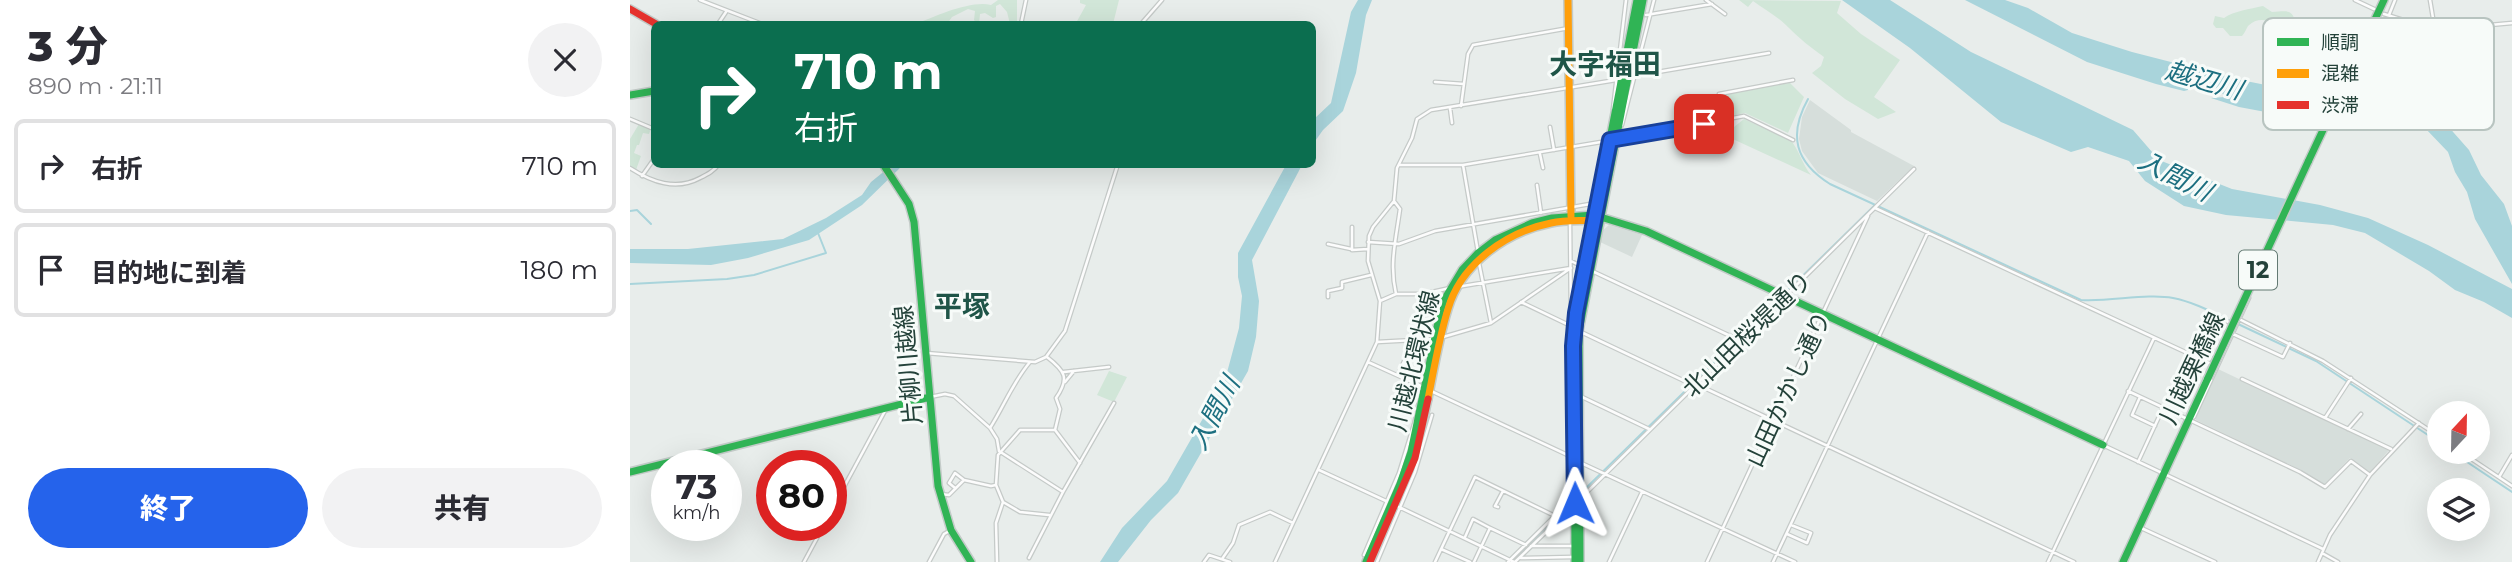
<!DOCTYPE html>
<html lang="ja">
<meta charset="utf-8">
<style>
:root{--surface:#fff;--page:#f2f2f3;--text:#2b2b33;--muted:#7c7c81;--line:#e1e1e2;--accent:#2563eb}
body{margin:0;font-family:Montserrat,"Noto Sans JP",sans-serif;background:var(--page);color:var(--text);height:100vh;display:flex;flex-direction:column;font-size:26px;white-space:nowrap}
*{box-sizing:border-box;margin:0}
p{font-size:23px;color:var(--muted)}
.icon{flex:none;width:38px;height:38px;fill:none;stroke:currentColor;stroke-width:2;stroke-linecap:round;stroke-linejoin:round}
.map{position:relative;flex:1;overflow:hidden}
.drawer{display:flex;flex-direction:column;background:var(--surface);width:630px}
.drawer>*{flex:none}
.guide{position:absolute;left:21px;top:21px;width:665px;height:147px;border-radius:10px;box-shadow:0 7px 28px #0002;background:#0b6e4f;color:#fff;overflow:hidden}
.needle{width:46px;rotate:22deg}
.controls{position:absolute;left:1797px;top:401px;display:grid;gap:14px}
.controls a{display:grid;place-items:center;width:63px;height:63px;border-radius:50%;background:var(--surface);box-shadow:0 7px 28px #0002;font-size:35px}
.speed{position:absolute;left:21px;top:450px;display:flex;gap:14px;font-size:35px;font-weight:700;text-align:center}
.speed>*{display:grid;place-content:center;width:91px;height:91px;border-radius:50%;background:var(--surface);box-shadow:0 7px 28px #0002;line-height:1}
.speed small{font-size:18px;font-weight:400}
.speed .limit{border:10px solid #d22;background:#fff;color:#111}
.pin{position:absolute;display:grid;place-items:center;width:60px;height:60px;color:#fff;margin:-30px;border-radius:14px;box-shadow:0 4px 10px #0006}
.me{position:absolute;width:77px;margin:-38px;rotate:359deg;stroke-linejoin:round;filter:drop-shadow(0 0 5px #0008)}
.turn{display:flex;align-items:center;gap:24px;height:147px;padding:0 28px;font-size:32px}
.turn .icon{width:91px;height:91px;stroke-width:2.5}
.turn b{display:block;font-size:49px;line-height:60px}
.round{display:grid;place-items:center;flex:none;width:74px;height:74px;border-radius:37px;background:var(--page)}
.overview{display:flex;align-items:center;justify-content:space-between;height:119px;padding:0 28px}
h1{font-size:42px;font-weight:800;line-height:52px}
.action{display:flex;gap:14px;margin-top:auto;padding:14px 28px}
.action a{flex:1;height:80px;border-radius:42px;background:var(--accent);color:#fff;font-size:28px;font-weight:800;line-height:80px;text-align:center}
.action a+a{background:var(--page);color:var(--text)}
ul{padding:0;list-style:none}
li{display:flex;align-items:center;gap:21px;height:94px;margin:0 14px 10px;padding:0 14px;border:4px solid var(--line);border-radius:10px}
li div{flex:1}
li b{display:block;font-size:26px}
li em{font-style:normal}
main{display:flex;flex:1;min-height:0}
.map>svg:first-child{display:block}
.built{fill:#d6dedb}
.green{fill:#d1e6d8}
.water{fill:#a9d4db}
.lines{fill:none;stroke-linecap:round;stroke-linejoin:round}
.stream{stroke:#a9d4db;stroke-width:2}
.street-casing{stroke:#c5cac8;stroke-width:5}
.fast-casing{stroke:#c3cbc8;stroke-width:10}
.slow-casing{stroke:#c3cbc8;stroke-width:10}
.jam-casing{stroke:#c3cbc8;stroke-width:10}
.street{stroke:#fcfcfc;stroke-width:2.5}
.fast{stroke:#30b455;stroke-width:7}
.slow{stroke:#ff9f0a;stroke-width:7}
.jam{stroke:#e5322d;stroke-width:7}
.fast-bridge-casing{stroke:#c3ccc9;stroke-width:10;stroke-linecap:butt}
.fast-bridge{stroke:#30b455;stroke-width:7}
.route-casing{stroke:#184099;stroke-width:18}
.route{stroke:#2563eb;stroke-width:12}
.labels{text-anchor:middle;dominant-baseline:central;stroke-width:6;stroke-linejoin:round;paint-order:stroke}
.shield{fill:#f7fbf9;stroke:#637a73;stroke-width:2}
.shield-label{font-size:23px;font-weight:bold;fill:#24423a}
.street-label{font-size:24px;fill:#24423a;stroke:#f7fbf9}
.water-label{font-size:26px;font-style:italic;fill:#1c6f80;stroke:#f7fbf9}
.quarter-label{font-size:28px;font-weight:bold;fill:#1f5548;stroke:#f7fbf9}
.key{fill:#f7fbf9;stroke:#b8c4c0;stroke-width:2}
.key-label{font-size:19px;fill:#24423a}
</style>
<main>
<section class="drawer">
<div class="overview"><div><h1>3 分</h1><p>890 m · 21:11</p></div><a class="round"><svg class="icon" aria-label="close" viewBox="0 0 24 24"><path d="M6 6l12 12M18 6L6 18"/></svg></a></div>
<ul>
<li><svg class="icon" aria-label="right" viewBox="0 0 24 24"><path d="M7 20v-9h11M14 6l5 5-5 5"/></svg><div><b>右折</b></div><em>710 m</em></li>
<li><svg class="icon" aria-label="arrive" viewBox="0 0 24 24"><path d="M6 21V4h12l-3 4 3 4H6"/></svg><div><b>目的地に到着</b></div><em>180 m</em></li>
</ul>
<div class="action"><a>終了</a><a>共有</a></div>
</section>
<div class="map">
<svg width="1882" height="562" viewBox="0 0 1882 562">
<rect width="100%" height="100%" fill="#e8edeb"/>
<path class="built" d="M1180 100 1221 130V132L1284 166 1247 201 1188 173 1172 151 1169 139 1172 117Z
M979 225 1012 235 1002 257 970 242 972 231Z
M1588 369 1649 398 1760 449 1739 473 1720 458 1694 485 1671 470 1566 420 1565 418Z"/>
<path class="green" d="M368 0H387V24H380L377 12 370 4 366 6V17L363 18 355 13 350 14 349 24H347L344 20 345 11 338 9 322 17 317 24H286C306 16 341 0 361 5Z
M450 0H489L483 24 446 23 456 5 450 3Z
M1109 0 1211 1 1207 13 1231 34 1270 60 1244 97 1266 112 1248 119 1215 99 1182 73 1191 66 1194 57C1180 47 1170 39 1159 28 1149 17 1135 10 1123 1L1118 7Z
M1633 6 1642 12C1654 12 1664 7 1665 24L1659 29C1645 24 1631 13 1618 26 1616 29 1615 33 1612 36H1600L1593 28H1586L1583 24 1585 16 1594 18C1604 11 1620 9 1633 6Z
M1160 83 1174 97 1158 133 1115 113 1094 117 1091 94Z
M1114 119 1160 140C1168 147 1172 164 1181 175L1094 135Z
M9 124 19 128 20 131 19 134 13 133 9 145H7L4 153 11 156 6 170 0 166V139Z
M479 371 497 377 484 402 467 395Z"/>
<path class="water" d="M728 0H742L736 15 726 73 713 111 693 130 683 144V120L701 103 721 12Z
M1212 0H1260L1341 52 1503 130 1529 160 1602 189 1690 205 1738 218 1798 245 1882 289V318L1854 302 1825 290 1799 271 1735 233 1703 225 1596 215 1554 206 1515 181 1499 161 1458 147 1441 152 1371 122 1280 48Z
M1335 0H1375L1398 8 1442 33 1502 52 1611 80 1661 90 1739 92 1771 99 1809 116 1839 150 1851 175 1874 204 1882 226V284L1845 219 1837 192 1825 172 1818 152 1795 128 1759 117 1657 116 1609 107 1581 98 1595 97C1588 86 1571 80 1559 85L1558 90 1554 91 1526 84 1457 62Z
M262 165H273L232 205 179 240 118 258 81 265 0 263V249H58L153 239 196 218 232 195 241 182Z
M656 165H672L622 260 629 301 626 337 618 371 548 493 521 520 488 562H470L492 528 537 481 595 380 609 328 612 296 608 277V253Z"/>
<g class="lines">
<path class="stream" d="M1178 99C1158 135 1165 162 1200 184L1451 300C1480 302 1517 293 1543 298 1564 302 1584 313 1603 322
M0 211 7 210 21 224
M0 284 97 279 124 275 196 253 188 233
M1608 324 1686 361 1810 443
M1822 452 1882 492
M953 491 1245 205
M883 561 940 505"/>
<g class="street-casing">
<path id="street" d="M70 0 132 24
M1076 0 1095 14
M1725 0 1744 9
M1800 0 1805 30
M1754 14 1805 30 1882 23
M1016 15 1082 4
M1759 15 1765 0
M88 24 96 12
M391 24 396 0
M511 24 532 0
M1004 76 1139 53
M805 82 834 84
M831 106 838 54 843 45 939 28
M820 108 822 123
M983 109 996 0
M0 119 24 129
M1094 121 1089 94 1163 80
M992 125 1024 0
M920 127 924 150
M987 139 1114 116 1163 140
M910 154 913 168
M769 165H833L977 141
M833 165 848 252
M0 168C22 182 46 191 70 178 78 174 84 171 89 164
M12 176 24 159
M907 185 911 213
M764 201 770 209C766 239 759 264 766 294
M1245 208 1581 364
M722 227V250L738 249
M738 242 769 244 805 231 960 204
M698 244 721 249
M941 261 953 267
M847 262 849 263 861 323
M962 271 1111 341
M827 287 941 268
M698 297V291L712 288V282L741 275
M750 301 766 294H793L820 288
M891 302 941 326 940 221
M1579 313 1603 324
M1609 319 1693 361 1810 437
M951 332 1065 386
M1603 334 1653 357 1660 343
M813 337 861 323 941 268
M747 342 803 339
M296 353 405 362 416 357 435 331 488 164
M417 357C435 371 440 378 426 398L430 409 425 430
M738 362 793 387
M434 372 479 367
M768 375 775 359
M1612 379 1761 449
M435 382 444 371
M785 383 792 368
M1066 384 1444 562
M801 391 944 458
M1498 391 1670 472 1695 487 1721 461 1740 475
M950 396 1019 429
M300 397 315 394 324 396 360 428 367 439 369 451 433 492
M1510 397 1502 415 1525 426
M1559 416 1584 358
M1695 418 1721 378
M1559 419 1564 417 1619 298
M360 428C374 406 383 382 400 362
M1718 429 1731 414
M1475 446 1693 549
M1831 452 1882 486
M949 462 1165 562
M1508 462 1533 408
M689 470 756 501
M1869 477 1882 455
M366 485 368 455 390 430H425L450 463
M325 488 319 483 325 473 334 480
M310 494 319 495 334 480 361 486 366 485 373 502 366 523 367 562
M952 497 1284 169
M373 502 390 512 419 515
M769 507 884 562
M868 507 865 506 873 491
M201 511 256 409
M1509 527 1585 562
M1157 534 1177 543 1181 533 1161 525
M835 537 843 519 860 528
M901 546H944
M811 549 840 562
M1692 553 1708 562
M734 555 769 473 785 421 788 420
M399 558 433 492 484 403
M891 558 943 557
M592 559 603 543 609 525 640 512 663 523
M174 562 194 525
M299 562 314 534 321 530
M574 562 579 555 600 562
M645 562 747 342 750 301 738 261 739 236 743 227 764 201 767 168 782 138 787 119 801 110 986 80
M747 562 785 472 802 415
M805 562 845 477 925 516
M844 562 860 528 896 545
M878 562 943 498
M885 562 943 506
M979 562 1012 492
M1077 562 1238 216
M1143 562 1298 232
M1418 562 1524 338
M1688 562 1700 535 1740 475 1789 423"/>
</g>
<g class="fast-casing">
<path id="fast" d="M0 95 24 91
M1678 162 1754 0
M253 164 279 204 284 222 308 486 321 530 341 562
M0 472 300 397
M736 562 770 484 781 452 810 313 814 300 832 270 848 253 865 240 902 223 922 218 964 215 1016 231 1473 445
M945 562 944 346 946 313 1007 0
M950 562 949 331 1013 0
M1493 562 1578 378"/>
</g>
<g class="slow-casing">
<path id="slow" d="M938 0 941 216
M798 399C804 369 809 338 818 309 831 264 876 232 921 223 935 220 950 221 964 220"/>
</g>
<g class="jam-casing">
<path id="jam" d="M0 9 26 24
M740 562 785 458 798 399"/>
</g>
<use href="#street" class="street"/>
<use href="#fast" class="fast"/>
<use href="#slow" class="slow"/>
<use href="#jam" class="jam"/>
<g class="fast-bridge-casing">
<path id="fast-bridge" d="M1578 378 1678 162"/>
</g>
<use href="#fast-bridge" class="fast-bridge"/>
</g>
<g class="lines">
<g class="route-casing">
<path id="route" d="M945 503 943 346 946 313 980 140 1074 124"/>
</g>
<use href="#route" class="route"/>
</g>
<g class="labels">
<rect class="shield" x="1609" y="250.5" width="38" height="39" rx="5"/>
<g class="shield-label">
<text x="1628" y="270">12</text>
</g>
<g class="street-label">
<text transform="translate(1117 334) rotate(-44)">北山田桜堤通り</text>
<text transform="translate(784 361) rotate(-76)">川越北環状線</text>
<text transform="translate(278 365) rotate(-95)">片柳川越線</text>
<text transform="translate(1562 368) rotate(-65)">川越栗橋線</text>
<text transform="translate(1158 389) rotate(-65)">山田かかし通り</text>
</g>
<g class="water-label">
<text transform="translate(1574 80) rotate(16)">越辺川</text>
<text transform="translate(1545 176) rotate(27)">入間川</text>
<text transform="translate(584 413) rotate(-62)">入間川</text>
</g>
<g class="quarter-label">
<text x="975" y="64">大字福田</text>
<text x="332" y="306">平塚</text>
</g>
</g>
<rect x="1633" y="18" width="231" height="112" rx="10" class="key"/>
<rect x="1647" y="38" width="32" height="8" fill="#30b455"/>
<rect x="1647" y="69" width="32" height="9" fill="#ff9f0a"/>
<rect x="1647" y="101" width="32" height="8" fill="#e5322d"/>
<g class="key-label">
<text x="1691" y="49">順調</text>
<text x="1691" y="80">混雑</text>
<text x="1691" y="112">渋滞</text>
</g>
</svg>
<div class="controls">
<a><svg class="needle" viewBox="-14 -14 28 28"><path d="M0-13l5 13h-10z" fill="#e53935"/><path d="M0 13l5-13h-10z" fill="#7c7c81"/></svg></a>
<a><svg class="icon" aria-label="layers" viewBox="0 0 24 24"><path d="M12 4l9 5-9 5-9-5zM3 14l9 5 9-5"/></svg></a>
</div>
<div class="speed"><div>73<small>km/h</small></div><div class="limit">80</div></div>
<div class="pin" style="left:1074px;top:124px;background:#d93025"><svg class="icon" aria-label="arrive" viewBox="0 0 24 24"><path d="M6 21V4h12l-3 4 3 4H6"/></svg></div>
<svg class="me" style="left:945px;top:503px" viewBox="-20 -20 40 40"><path d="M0-17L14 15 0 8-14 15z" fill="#2563eb" stroke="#fff" stroke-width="4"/></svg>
<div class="guide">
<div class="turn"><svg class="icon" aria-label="right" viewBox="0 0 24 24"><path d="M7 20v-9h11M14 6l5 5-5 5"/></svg><div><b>710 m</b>右折</div></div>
</div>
</div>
</main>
